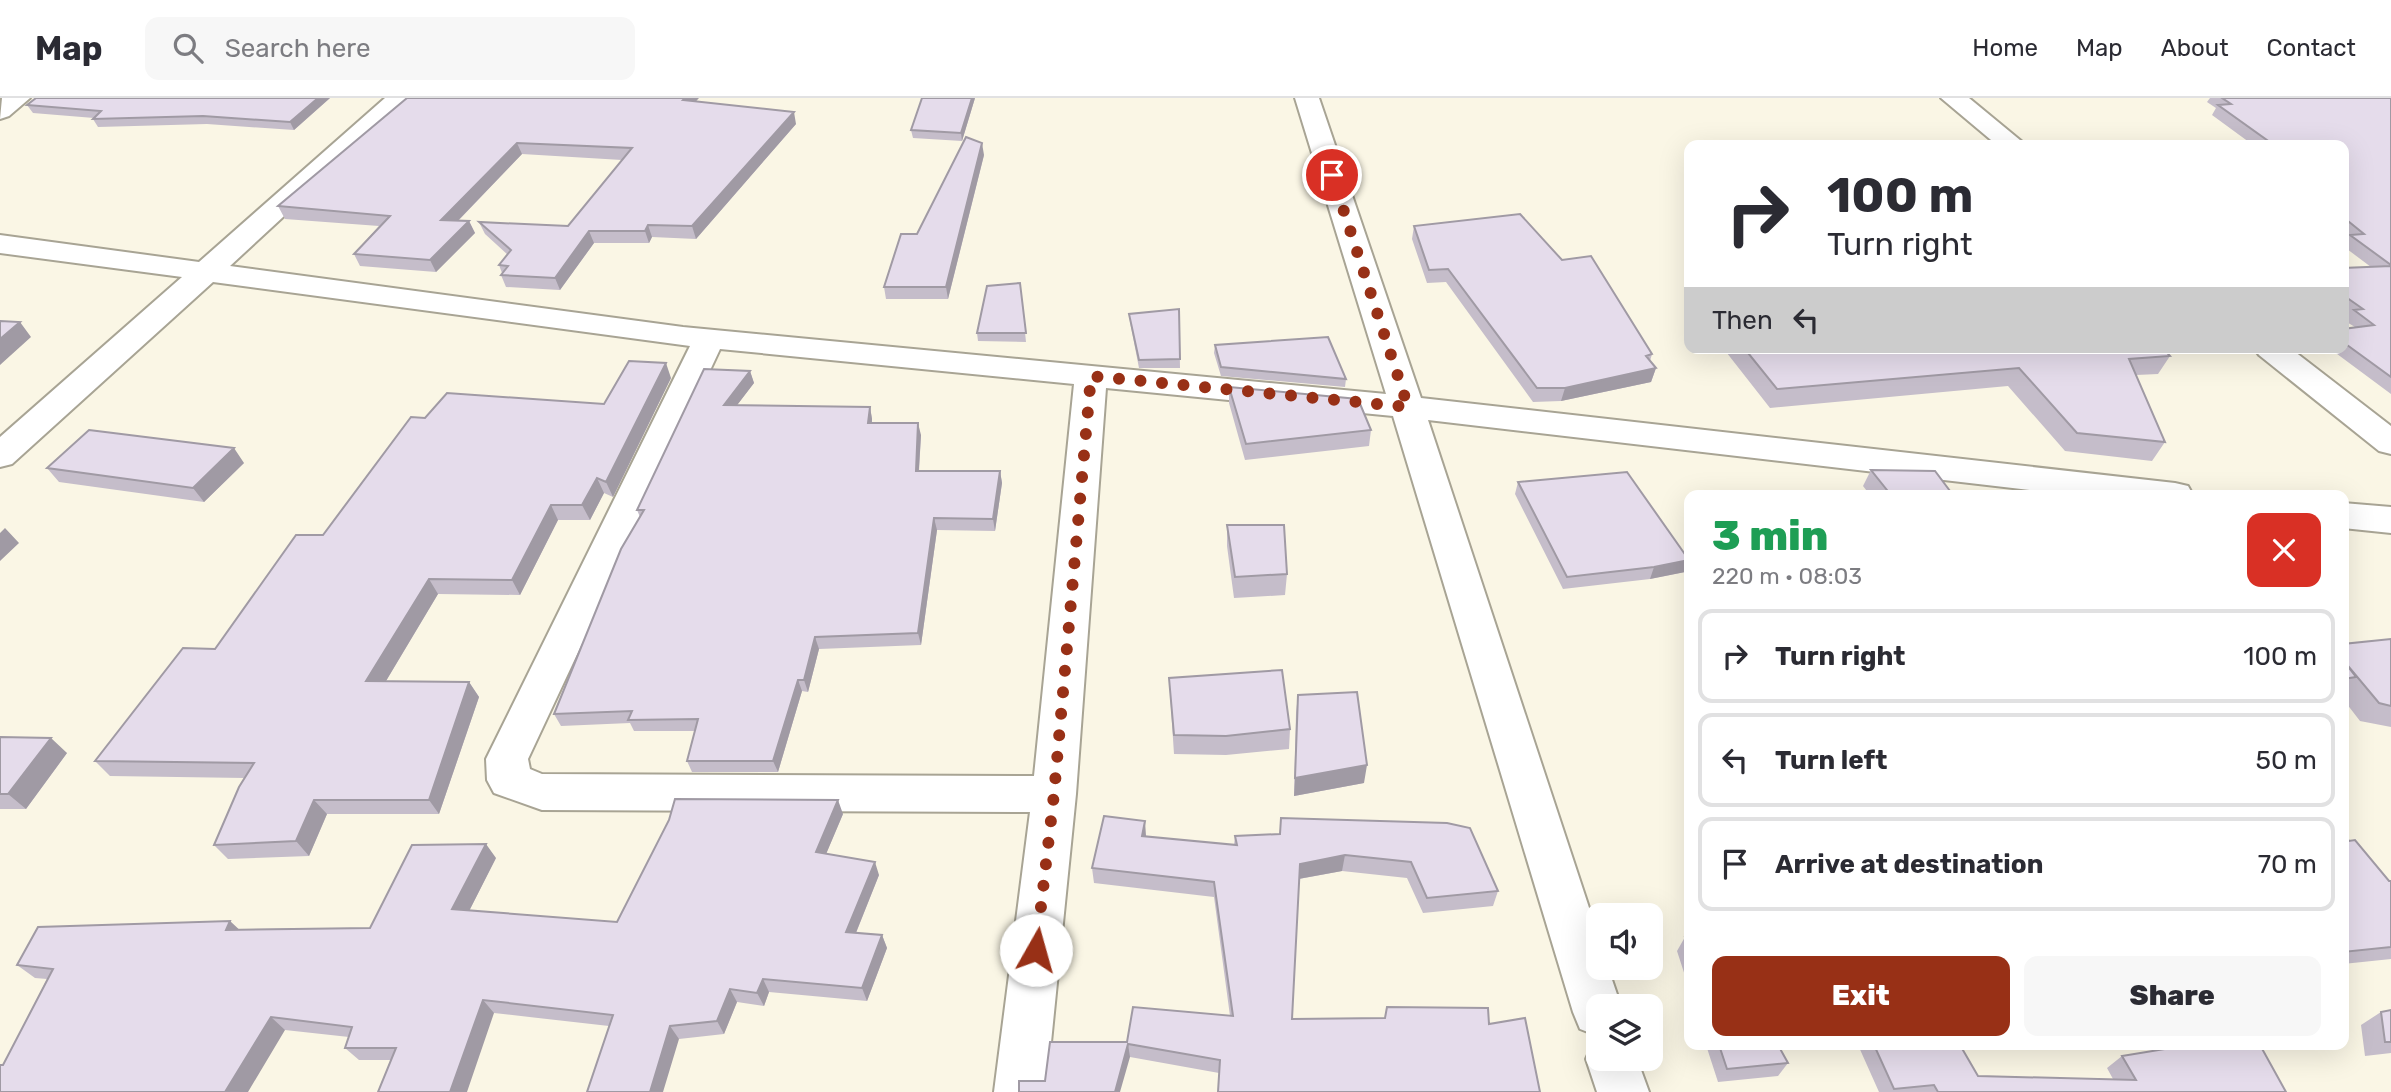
<!DOCTYPE html>
<meta charset="utf-8">
<style>
:root{--surface:#fff;--page:#f7f7f7;--text:#2b2b33;--muted:#7c7c81;--line:#e1e1e2;--accent:#983016}
body{margin:0;font-family:Rubik,sans-serif;background:var(--page);color:var(--text);height:100vh;display:flex;flex-direction:column;font-size:26px;white-space:nowrap}
*{box-sizing:border-box;margin:0}
p{font-size:23px;color:var(--muted)}
.icon{flex:none;width:38px;height:38px;fill:none;stroke:currentColor;stroke-width:2;stroke-linecap:round;stroke-linejoin:round}
.map{position:relative;flex:1;overflow:hidden}
.side{position:absolute;left:1684px;top:392px;width:665px;height:560px;display:flex;flex-direction:column;background:var(--surface);border-radius:14px;box-shadow:0 7px 28px #0002}
.side>*{flex:none}
.banner{position:absolute;left:1684px;top:42px;width:665px;height:214px;border-radius:14px;box-shadow:0 7px 28px #0002;background:#fff;color:var(--text);overflow:hidden}
.buttons{position:absolute;left:1586px;top:805px;display:grid;gap:14px}
.buttons a{display:grid;place-items:center;width:77px;height:77px;border-radius:14px;background:var(--surface);box-shadow:0 7px 28px #0002;font-size:35px}
.pin{position:absolute;display:grid;place-items:center;width:60px;height:60px;color:#fff;margin:-30px;border:4px solid #fff;border-radius:50%;box-shadow:0 2px 7px #0007}
.me{position:absolute;width:77px;margin:-38px;rotate:7deg;stroke-linejoin:round;filter:drop-shadow(0 0 5px #0008)}
.turn{display:flex;align-items:center;gap:24px;height:147px;padding:0 28px;font-size:32px}
.turn .icon{width:91px;height:91px;stroke-width:2.5}
.turn b{display:block;font-size:49px;line-height:60px}
.then{display:flex;align-items:center;height:66px;padding:0 28px;background:#0003;gap:14px;font-size:26px}
.round{display:grid;place-items:center;flex:none;width:74px;height:74px;border-radius:14px;background:var(--page)}
.headline{display:flex;align-items:center;justify-content:space-between;height:119px;padding:0 28px}
h1{font-size:42px;font-weight:800;line-height:52px;color:#1e9e55}
.button{display:flex;gap:14px;margin-top:auto;padding:14px 28px}
.button a{flex:1;height:80px;border-radius:14px;background:var(--accent);color:#fff;font-size:28px;font-weight:800;line-height:80px;text-align:center}
.button a+a{background:var(--page);color:var(--text)}
ul{padding:0;list-style:none}
li{display:flex;align-items:center;gap:21px;height:94px;margin:0 14px 10px;padding:0 14px;border:4px solid var(--line);border-radius:14px}
li div{flex:1}
li b{display:block;font-size:26px}
li em{font-style:normal}
header{display:flex;align-items:center;gap:42px;box-sizing:border-box;height:98px;padding:0 35px;background:var(--surface);border-bottom:2px solid var(--line)}
header strong{font-size:33px}
nav{display:flex;gap:38px;margin-inline-start:auto;font-size:24px}
.search{width:490px;height:63px;background:var(--page);display:flex;align-items:center;gap:18px;box-sizing:border-box;padding:0 24px;border-radius:14px;color:var(--muted);font-size:26px}
.map>svg:first-child{display:block}
.lines{fill:none;stroke-linecap:round;stroke-linejoin:round}
.minor-casing{stroke:#a8a494;stroke-width:4}
.minor{fill:#fff;fill-rule:evenodd}
.wall{fill:#c5bdca}
.shaded-wall{fill:#a09aa4}
.building{fill:#e5dceb;stroke:#a09aa4;stroke-width:2}
.route{stroke:#983016;stroke-width:12;stroke-dasharray:0 21.6}
</style>
<header>
<strong>Map</strong>
<div class="search"><svg class="icon" aria-label="search" viewBox="0 0 24 24"><circle cx="10" cy="10" r="6"/><path d="M15 15l6 6"/></svg>Search here</div>
<nav><a>Home</a><a>Map</a><a>About</a><a>Contact</a></nav>
</header>
<div class="map">
<svg width="2391" height="994" viewBox="0 0 2391 994">
<rect width="100%" height="100%" fill="#faf6e5"/>
<g class="lines">
<g class="minor-casing">
<path id="minor" d="M2 0H30L9 18 0 21Z
M385 0H412L230 168 683 229 1386 296 1295 0H1319L1421 300 2175 385 2188 388 2193 397H2073L1428 322 1598 837V870H1608L1621 908H1598V938L1580 931 1573 914 1393 318 1106 290 1076 696 1046 994H994L1030 714 542 712 494 695 487 682 486 661 690 248 213 184 12 366 0 369V339L182 179 0 155V137L199 164ZM720 251 1074 286 1034 678 542 676 530 671 528 661Z
M1941 0H1969L2026 47H1997Z
M2254 250H2290L2391 328V356L2379 353 2259 257Z
M2343 405 2391 409V435L2343 430Z
M1598 942V961H1637L1649 994H1597L1586 961 1594 943Z"/>
</g>
<use href="#minor" class="minor"/>
</g>
<path class="wall" d="M36 0H330L294 32 207 26 98 29 93 21 94 20 33 15 27 7Z
M407 0 696 3 796 26 696 141 652 139 649 145H594L560 192 506 189 501 177 502 175 499 167 508 157 485 136 479 124 568 128 622 62 522 56 458 123H469L475 135 436 174 360 168 354 156 379 128 285 121 278 108Z
M975 0 962 43 913 40 911 32Z
M2210 0H2391V296L2329 250H2343V231L2355 229 2345 223 2349 218 2343 214V170L2371 169 2343 148 2348 140 2343 136V47H2253L2212 17 2216 10 2207 4Z
M984 57 948 201H886L884 189 917 136Z
M1414 128 1562 162 1652 256 1650 263 1656 270 1651 284 1561 303 1533 304 1446 184 1427 185 1412 141Z
M1020 185 1026 244 978 243 977 235Z
M1179 211 1180 270H1139L1130 224 1129 216Z
M1215 247 1346 281 1345 289 1221 278 1214 255Z
M1723 250H2163L2170 258 2158 276 2136 277 2165 344 2152 363 2065 353 2008 288 1770 310Z
M750 273 754 285 737 307 870 309 872 321V325L921 337 919 373H1000L1002 385 995 433 937 432 921 547 819 551 808 594 802 593 778 674H692L687 663 695 633H634L630 625 561 628 554 616 640 419 637 412Z
M671 280 613 399 604 395 590 422H558L520 497 438 496 386 583 469 584 479 599 439 716H327L309 758 228 761 214 747 245 680 110 678 95 663 215 551 323 437 425 320 604 306Z
M1229 289 1371 332 1369 348 1245 362 1229 305Z
M244 365 204 404 59 384 47 370Z
M1871 372 1953 397H1870L1863 388Z
M1518 384 1685 474 1650 481 1563 491 1515 396Z
M1227 427 1287 476 1285 497 1234 500 1227 448Z
M2391 541V629L2360 623 2343 601V546Z
M1169 580 1290 631 1289 651 1226 657 1174 656Z
M1298 597 1364 685 1294 698 1296 615Z
M0 639 67 655 26 711H0Z
M843 716 826 756 879 777 856 835 882 837 887 850 867 903 769 894 764 908 737 904 724 936 679 941 609 928 494 915 391 962H359L345 950 349 939 285 932 3 967 47 881 35 880 17 867 240 831 370 830 496 760 469 813 617 824Z
M1281 720 1498 793 1493 808 1423 815 1407 780 1342 773 1299 781 1292 921 1385 920 1488 910 1219 975 1130 959 1045 983 1127 944 1230 918 1214 799 1094 785 1092 770 1234 747 1235 738 1280 736Z
M2343 733 2349 743 2389 783H2391V861L2343 866Z
M1689 838V890L1677 853 1685 839Z
M2391 912V955L2365 958 2361 927 2381 914Z
M1706 947H1778L1788 965 1778 978 1718 984Z
M1858 947H1960L1978 978 2113 981 2107 970 2122 958 2286 994H1879Z"/>
<path class="shaded-wall" d="M318 0H330L294 32 290 24Z
M685 0H699L687 13 683 2Z
M972 0H975L962 43 961 35Z
M794 14 796 26 696 141 692 128Z
M517 45 522 56 447 134 441 122Z
M982 45 984 57 948 201 946 189Z
M469 123 475 135 436 174 430 162Z
M648 127 652 139 649 145 645 133Z
M589 133 594 145 560 192 555 180Z
M20 224 31 239 0 267V241Z
M666 265 671 280 613 399 606 384Z
M1656 270 1651 284 1561 303 1565 290Z
M750 273 754 285 728 319 724 307Z
M870 309 872 321 871 337 868 325Z
M918 325 921 337 918 385 916 373Z
M234 350 244 365 204 404 193 390Z
M1000 373 1002 385 995 433 993 421Z
M597 380 604 395 590 422 582 407Z
M551 407 558 422 520 497 512 482Z
M934 420 937 432 921 547 918 535Z
M5 430 19 445 0 463V435Z
M1689 462 1685 474 1650 481 1654 469Z
M429 481 438 496 377 598 366 583Z
M815 539 819 551 808 594 804 582Z
M798 582 802 593 778 674 773 663Z
M469 584 479 599 439 716 429 702Z
M51 640 67 655 26 711 8 696Z
M1367 667 1364 685 1294 698 1295 680Z
M314 702 327 716 309 758 296 743Z
M838 702 843 716 821 768 816 754Z
M1145 723 1146 738H1142Z
M486 746 496 760 463 825 452 811Z
M1345 757 1342 773 1298 781 1300 766Z
M875 764 879 777 851 847 846 834Z
M230 823 244 836 226 832Z
M882 837 887 850 867 903 862 890Z
M763 881 769 894 764 908 757 895Z
M730 891 737 904 724 936 717 923Z
M483 902 494 915 467 994H450Z
M271 919 285 932 248 994H225Z
M670 928 679 941 663 994H650Z
M1128 946 1130 959 1120 994H1115Z"/>
<path class="building" d="M36 0H318L290 24 203 18 93 21 101 13 27 7Z
M407 0H685L683 2 794 14 692 128 648 127 645 133H589L555 180 501 177 508 168 499 167 511 152 479 124 568 128 632 50 517 45 441 122 469 123 430 162 354 156 390 118 278 108Z
M922 0H972L961 35 911 32Z
M2222 0H2391V167L2350 137 2364 136 2343 119V47H2257L2255 46 2271 45 2218 7 2231 6Z
M966 39 982 45 946 189H884L901 136H917Z
M1520 116 1562 162 1591 158 1652 256 1646 258 1656 270 1565 290H1537L1448 171 1429 172 1414 128Z
M2391 168V279L2343 244V231L2374 227 2354 212 2363 211 2343 197V170Z
M1020 185 1026 235H977L987 188Z
M1179 211 1180 261 1139 262 1129 216Z
M0 223 20 224 0 241Z
M1328 239 1346 281 1221 269 1215 247Z
M1744 250H2163L2170 258 2129 261 2165 344 2077 335 2019 270 1777 291Z
M629 263 666 265 606 384 597 380 582 407H551L512 482 429 481 366 583 469 584 429 702H314L296 743 214 747 239 689 254 665 95 663 183 550 215 551 296 437H323L411 319 425 320 447 295 604 306Z
M704 271 750 273 724 307 870 309 868 325H918L916 373H1000L993 421 934 420 918 535 815 539 804 582H798L773 663H687L698 621 628 622 632 613 554 616 621 451 644 412H637Z
M1229 289 1358 301 1371 332 1246 346Z
M89 332 234 350 193 390 47 370Z
M1871 372 1935 373 1953 397H1891Z
M1627 374 1689 462 1654 469 1567 479 1518 384Z
M1227 427H1284L1287 476 1235 479Z
M2391 541V608L2379 605 2343 562V546Z
M2343 562 2356 579 2343 581Z
M1282 572 1290 631 1226 638 1174 637 1169 580Z
M1357 594 1367 667 1295 680 1298 597Z
M0 639 51 640 8 696H0Z
M675 701 838 702 816 754 875 764 846 834 882 837 862 890 763 881 757 895 730 891 717 923 670 928 650 994H587L613 917 483 902 450 994H378L396 950H345L352 929 271 919 225 994H0V967H3L53 871 17 867 38 829 230 823 226 832 370 830 412 747 486 746 452 811 617 824 669 722Z
M1104 718 1145 723 1142 738 1237 747 1235 738 1280 736 1281 720 1447 725 1470 730 1498 793 1427 800 1411 764 1345 757 1300 766 1292 921 1385 920 1387 909 1488 910 1489 926 1525 920 1540 994H1218L1220 962 1128 946 1115 994H1019V983H1045L1050 944H1127L1133 909 1233 918 1214 784 1092 770Z
M2343 733 2349 743 2355 742 2389 783H2391V849L2343 854Z
M1689 838V851L1685 839Z
M2391 912V944H2385L2381 914Z
M1719 947H1778L1788 965 1727 971Z
M1874 947H1960L1978 978 2136 982 2122 958 2189 947H2260L2286 994H1938L1934 987 1894 991Z"/>
<g class="lines">
<path class="route" d="M1036 852 1054 696 1091 278 1408 309 1332 77"/>
</g>
</svg>
<div class="buttons">
<a><svg class="icon" aria-label="sound" viewBox="0 0 24 24"><path d="M4 9h4l5-4v14l-5-4H4zM17 9q2 3 0 6"/></svg></a>
<a><svg class="icon" aria-label="layers" viewBox="0 0 24 24"><path d="M12 4l9 5-9 5-9-5zM3 14l9 5 9-5"/></svg></a>
</div>
<div class="pin" style="left:1332px;top:77px;background:#d93025"><svg class="icon" aria-label="arrive" viewBox="0 0 24 24"><path d="M6 21V4h12l-3 4 3 4H6"/></svg></div>
<svg class="me" style="left:1036px;top:852px" viewBox="-20 -20 40 40"><circle r="19" fill="#fff"/><path d="M0-13L10 11 0 6-10 11z" fill="#983016"/></svg>
<div class="banner">
<div class="turn"><svg class="icon" aria-label="right" viewBox="0 0 24 24"><path d="M7 20v-9h11M14 6l5 5-5 5"/></svg><div><b>100 m</b>Turn right</div></div>
<div class="then">Then<svg class="icon" aria-label="left" viewBox="0 0 24 24"><path d="M17 20v-9H6M10 6l-5 5 5 5"/></svg></div>
</div>
<section class="side">
<div class="headline"><div><h1>3 min</h1><p>220 m · 08:03</p></div><a class="round" style="background:#d93025;color:#fff"><svg class="icon" aria-label="close" viewBox="0 0 24 24"><path d="M6 6l12 12M18 6L6 18"/></svg></a></div>
<ul>
<li><svg class="icon" aria-label="right" viewBox="0 0 24 24"><path d="M7 20v-9h11M14 6l5 5-5 5"/></svg><div><b>Turn right</b></div><em>100 m</em></li>
<li><svg class="icon" aria-label="left" viewBox="0 0 24 24"><path d="M17 20v-9H6M10 6l-5 5 5 5"/></svg><div><b>Turn left</b></div><em>50 m</em></li>
<li><svg class="icon" aria-label="arrive" viewBox="0 0 24 24"><path d="M6 21V4h12l-3 4 3 4H6"/></svg><div><b>Arrive at destination</b></div><em>70 m</em></li>
</ul>
<div class="button"><a>Exit</a><a>Share</a></div>
</section>
</div>
